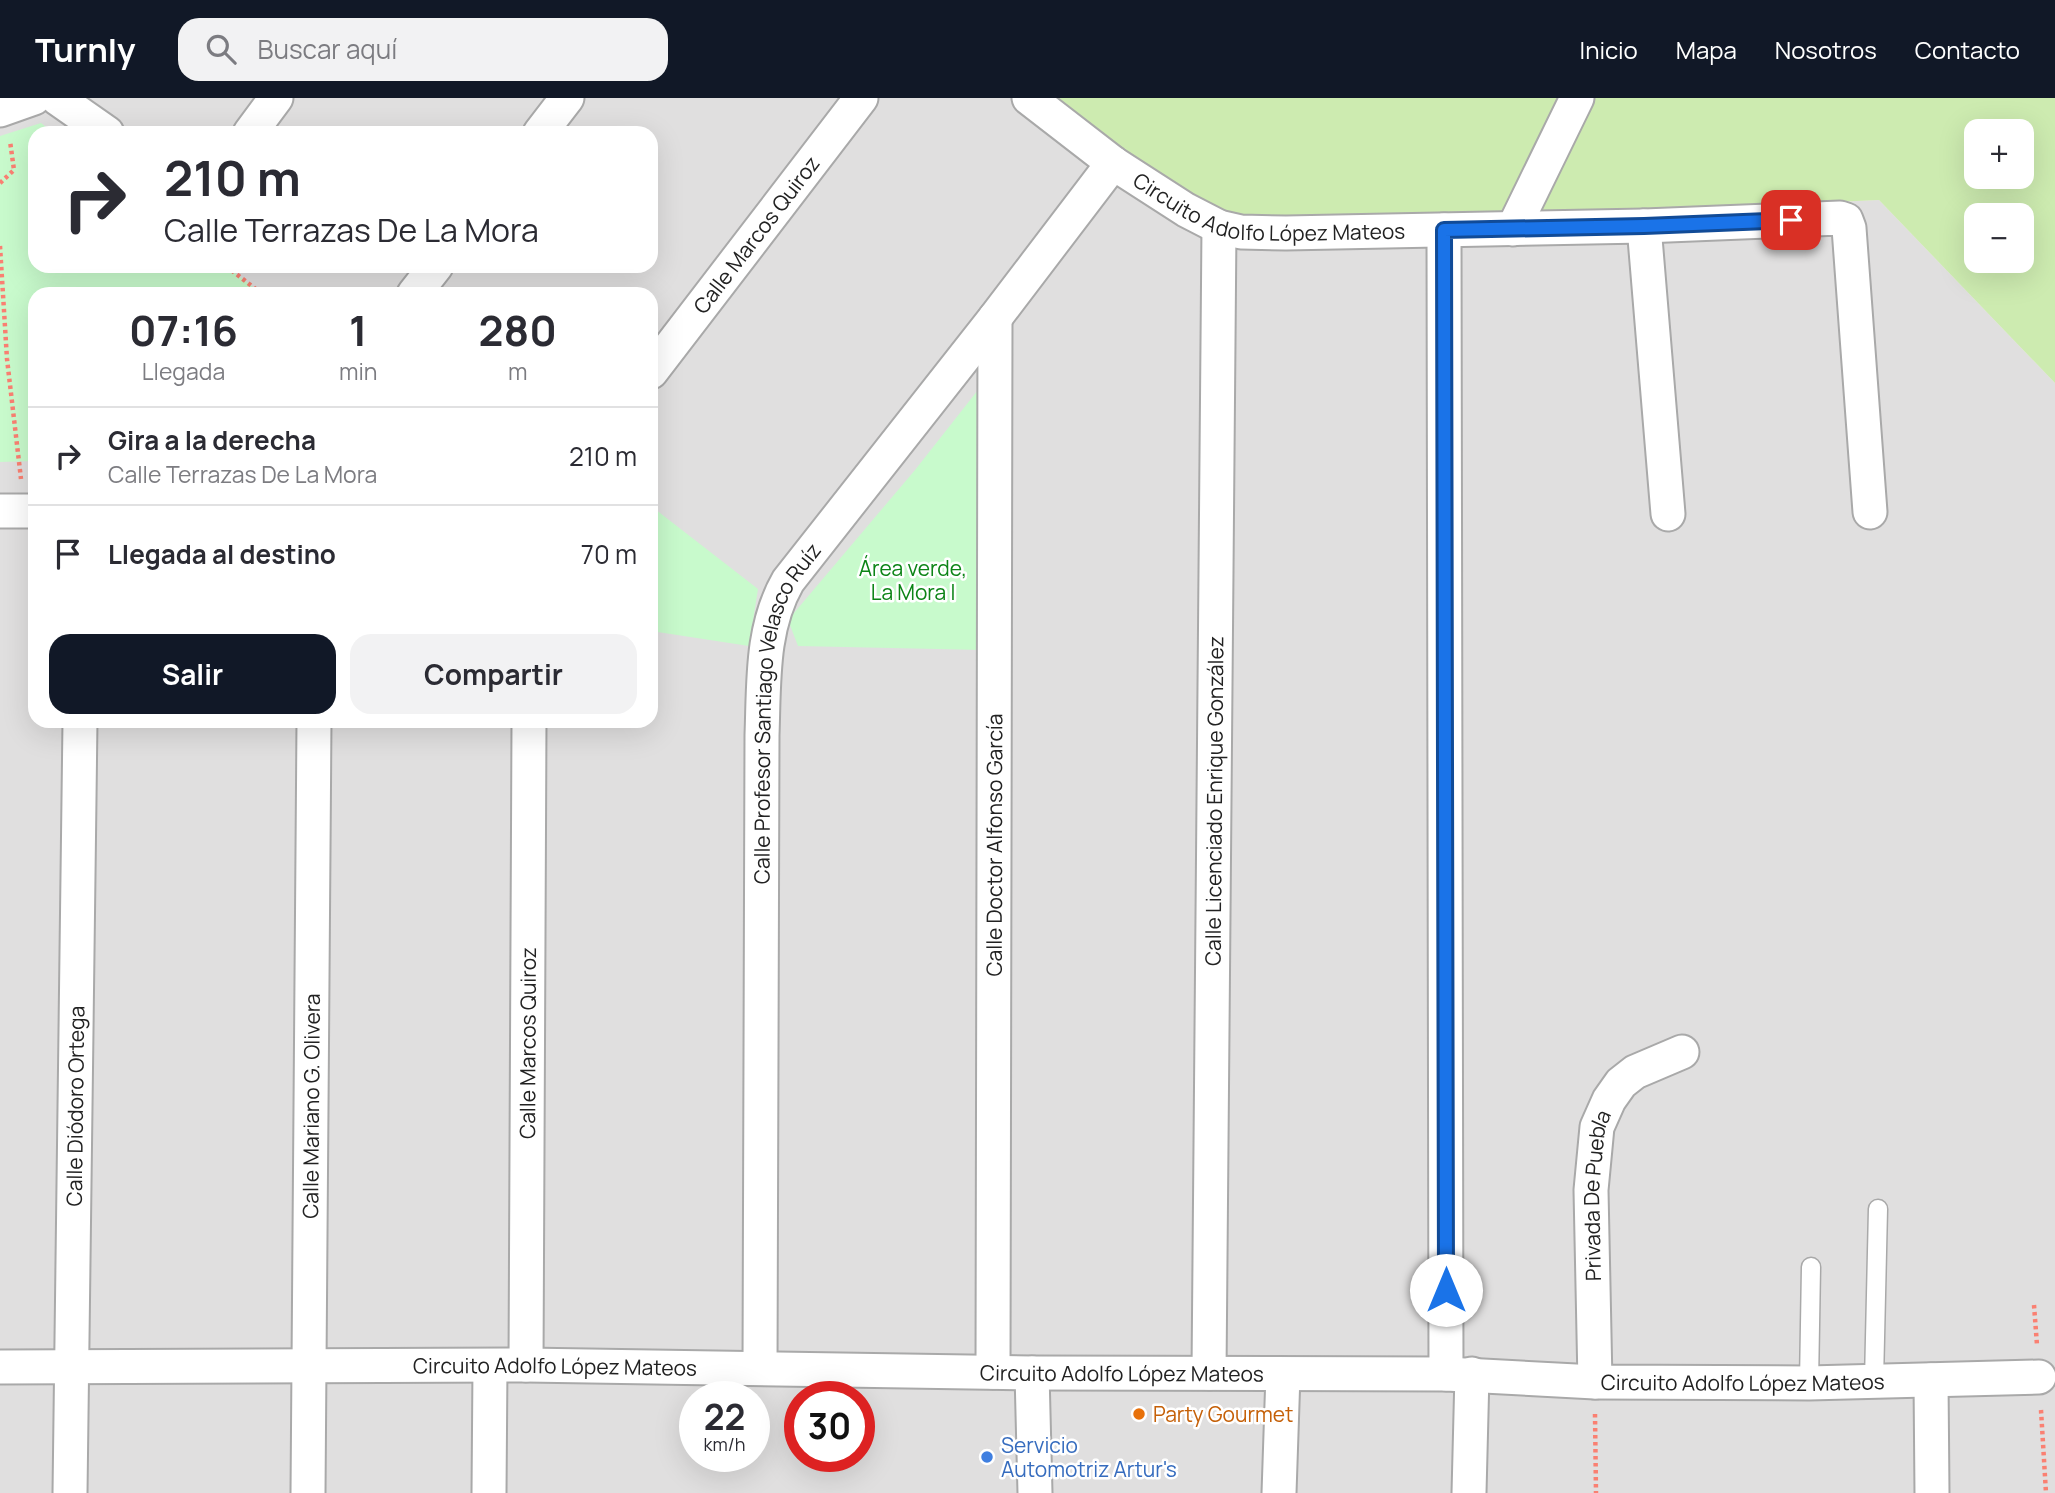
<!DOCTYPE html>
<html lang="es">
<meta charset="utf-8">
<style>
:root{--surface:#fff;--page:#f2f2f3;--text:#2b2b33;--muted:#7c7c81;--line:#e1e1e2;--accent:#111827}
body{margin:0;font-family:Manrope,sans-serif;background:var(--page);color:var(--text);height:100vh;display:flex;flex-direction:column;font-size:26px;white-space:nowrap}
*{box-sizing:border-box;margin:0}
p{font-size:23px;color:var(--muted)}
.icon{flex:none;width:38px;height:38px;fill:none;stroke:currentColor;stroke-width:2;stroke-linecap:round;stroke-linejoin:round}
.map{position:relative;flex:1;overflow:hidden}
.side{position:absolute;left:28px;top:189px;width:630px;height:441px;display:flex;flex-direction:column;background:var(--surface);border-radius:21px;box-shadow:0 7px 28px #0002}
.side>*{flex:none}
.hud{position:absolute;left:28px;top:28px;width:630px;height:147px;border-radius:21px;box-shadow:0 7px 28px #0002;background:#fff;color:var(--text);overflow:hidden}
.buttons{position:absolute;left:1964px;top:21px;display:grid;gap:14px}
.buttons a{display:grid;place-items:center;width:70px;height:70px;border-radius:14px;background:var(--surface);box-shadow:0 7px 28px #0002;font-size:35px}
.speed{position:absolute;left:679px;top:1283px;display:flex;gap:14px;font-size:35px;font-weight:700;text-align:center}
.speed>*{display:grid;place-content:center;width:91px;height:91px;border-radius:50%;background:var(--surface);box-shadow:0 7px 28px #0002;line-height:1}
.speed small{font-size:18px;font-weight:400}
.speed .limit{border:10px solid #d22;background:#fff;color:#111}
.pin{position:absolute;display:grid;place-items:center;width:60px;height:60px;color:#fff;margin:-30px;border-radius:14px;box-shadow:0 4px 10px #0006}
.me{position:absolute;width:77px;margin:-38px;rotate:0deg;stroke-linejoin:round;filter:drop-shadow(0 0 5px #0008)}
.turn{display:flex;align-items:center;gap:24px;height:147px;padding:0 21px;font-size:32px}
.turn .icon{width:91px;height:91px;stroke-width:2.5}
.turn b{display:block;font-size:49px;line-height:60px}
.eta{display:flex;justify-content:space-evenly;align-items:center;height:119px;text-align:center}
.eta b{font-size:42px;font-weight:700;line-height:49px}
.button{display:flex;gap:14px;margin-top:auto;padding:14px 21px}
.button a{flex:1;height:80px;border-radius:21px;background:var(--accent);color:#fff;font-size:28px;font-weight:700;line-height:80px;text-align:center}
.button a+a{background:var(--page);color:var(--text)}
ul{padding:0;list-style:none}
li{display:flex;align-items:center;gap:21px;height:98px;padding:0 21px;border-top:2px solid var(--line)}
li div{flex:1}
li b{display:block;font-size:26px}
li em{font-style:normal}
header{display:flex;align-items:center;gap:42px;box-sizing:border-box;height:98px;padding:0 35px;background:var(--accent);color:#fff}
header strong{font-size:33px}
nav{display:flex;gap:38px;margin-inline-start:auto;font-size:24px}
.search{width:490px;height:63px;background:var(--page);display:flex;align-items:center;gap:18px;box-sizing:border-box;padding:0 24px;border-radius:21px;color:var(--muted);font-size:26px}
.map>svg:first-child{display:block}
.residential{fill:#e0dfdf;fill-rule:evenodd}
.grass{fill:#cdebb0;fill-rule:evenodd}
.park{fill:#c8facc}
.lines{fill:none;stroke-linecap:round;stroke-linejoin:round}
.service-casing{stroke:#a9a9a9;stroke-width:21}
.minor-casing{stroke:#a9a9a9;stroke-width:37}
.path{stroke:#fa8072;stroke-width:4.5;stroke-dasharray:3.5 3.5;stroke-linecap:butt}
.service{stroke:#fff;stroke-width:18}
.minor{stroke:#fff;stroke-width:33}
.route-casing{stroke:#114b97;stroke-width:18}
.route{stroke:#1a73e8;stroke-width:12}
.food-dot{fill:#e8710a;stroke:#fff;stroke-width:2.5}
.shop-dot{fill:#3f7fe0;stroke:#fff;stroke-width:2.5}
.labels{text-anchor:middle;dominant-baseline:central;stroke-width:5;stroke-linejoin:round;paint-order:stroke}
.street-label{font-size:21px;fill:#222;stroke:#fff}
.park-label{font-size:21px;fill:#0c8416;stroke:#fff}
.food-label{font-size:21px;fill:#c56008;stroke:#fff;text-anchor:start}
.shop-label{font-size:21px;fill:#366cbe;stroke:#fff;text-anchor:start}
</style>
<header>
<strong>Turnly</strong>
<div class="search"><svg class="icon" aria-label="search" viewBox="0 0 24 24"><circle cx="10" cy="10" r="6"/><path d="M15 15l6 6"/></svg>Buscar aquí</div>
<nav><a>Inicio</a><a>Mapa</a><a>Nosotros</a><a>Contacto</a></nav>
</header>
<div class="map">
<svg width="2055" height="1395" viewBox="0 0 2055 1395">
<rect width="100%" height="100%" fill="#f2efe9"/>
<path class="residential" d="M0 0H1058L1239 131 1879 102 2055 285V1395H0ZM35 35H651V168H35ZM35 196H651V623H35ZM695 1298H754V1358H695ZM800 1298H859V1358H800Z"/>
<path class="grass" d="M1049 0H2055V285L1879 102 1239 131 1129 63ZM1976 33H2021V79H1976ZM1976 117H2021V163H1976Z"/>
<path class="park" d="M41 25 54 35H35V168H226L262 196H35V363L0 364V38Z
M978 292 984 552 798 548 788 522 915 372Z
M651 408 758 491 749 548 651 533Z"/>
<g class="lines">
<g class="service-casing">
<path id="service" d="M1874 1283 1878 1111
M1809 1285 1811 1169"/>
</g>
<g class="minor-casing">
<g id="minor">
<path d="M57 0 107 35"/>
<path id="s1" d="M1029 0 1113 65 1186 112 1219 129 1241 134 1286 135 1644 128 1840 120 1846 122 1849 130 1870 414"/>
<path d="M0 12 34 0"/>
<path d="M250 35 276 0"/>
<path d="M540 35 567 0"/>
<path d="M1644 128 1668 416"/>
<path d="M1513 131 1577 0"/>
<path d="M1444 132 1446 1276"/>
<path d="M414 196 436 168"/>
<path id="s2" d="M651 274 861 0"/>
<path d="M0 413H35"/>
<path id="s3" d="M526 1267 529 623"/>
<path id="s4" d="M0 1269 526 1267 1032 1275 1446 1276 1595 1284 1809 1285 2039 1279"/>
<path id="s5" d="M760 1270 762 637C764 584 761 530 788 483L995 220 1113 65"/>
<path id="s6" d="M993 1274 995 220"/>
<path d="M1032 1275 1035 1395"/>
<path id="s7" d="M1209 1275 1219 129"/>
<path d="M1931 1282 1932 1395"/>
<path id="s8" d="M1595 1284 1591 1092 1597 1029 1609 1002 1621 985 1635 974 1682 954"/>
<path id="s9" d="M70 1395 80 623"/>
<path id="s10" d="M308 1395 314 623"/>
<path d="M489 1395 490 1268"/>
<path d="M1279 1395 1283 1276"/>
<path d="M1469 1395 1472 1276"/>
</g>
</g>
<path class="path" d="M0 85 14 72 10 43
M0 148 7 261 21 381
M226 168 262 196
M2034 1207 2037 1247
M2041 1312 2046 1395
M1595 1316 1596 1395"/>
<use href="#service" class="service"/>
<use href="#minor" class="minor"/>
</g>
<g class="lines">
<g class="route-casing">
<path id="route" d="M1446 1192 1444 132 1644 128 1791 122"/>
</g>
<use href="#route" class="route"/>
</g>
<circle class="food-dot" cx="1139" cy="1316" r="7"/>
<circle class="shop-dot" cx="987" cy="1359" r="7"/>
<g class="labels">
<g class="street-label">
<text stroke="none"><textPath href="#s1" startOffset="275">Circuito Adolfo López Mateos</textPath></text>
<text stroke="none"><textPath href="#s2" startOffset="173">Calle Marcos Quiroz</textPath></text>
<text stroke="none"><textPath href="#s5" startOffset="660">Calle Profesor Santiago Velasco Ruíz</textPath></text>
<text stroke="none"><textPath href="#s7" startOffset="572">Calle Licenciado Enrique González</textPath></text>
<text stroke="none"><textPath href="#s6" startOffset="527">Calle Doctor Alfonso García</textPath></text>
<text stroke="none"><textPath href="#s3" startOffset="322">Calle Marcos Quiroz</textPath></text>
<text stroke="none"><textPath href="#s9" startOffset="387">Calle Diódoro Ortega</textPath></text>
<text stroke="none"><textPath href="#s10" startOffset="387">Calle Mariano G. Olivera</textPath></text>
<text stroke="none"><textPath href="#s8" startOffset="187">Privada De Puebla</textPath></text>
<text stroke="none"><textPath href="#s4" startOffset="555">Circuito Adolfo López Mateos</textPath></text>
<text stroke="none"><textPath href="#s4" startOffset="1122">Circuito Adolfo López Mateos</textPath></text>
<text stroke="none"><textPath href="#s4" startOffset="1743">Circuito Adolfo López Mateos</textPath></text>
</g>
<g class="park-label">
<text x="913" y="470">Área verde,<tspan x="913" dy="24">La Mora I</tspan></text>
</g>
<g class="food-label">
<text x="1153" y="1316">Party Gourmet</text>
</g>
<g class="shop-label">
<text x="1001" y="1347">Servicio<tspan x="1001" dy="24">Automotriz Artur's</tspan></text>
</g>
</g>
</svg>
<div class="buttons">
<a>+</a>
<a>−</a>
</div>
<div class="speed"><div>22<small>km/h</small></div><div class="limit">30</div></div>
<div class="pin" style="left:1791px;top:122px;background:#d93025"><svg class="icon" aria-label="arrive" viewBox="0 0 24 24"><path d="M6 21V4h12l-3 4 3 4H6"/></svg></div>
<svg class="me" style="left:1446px;top:1192px" viewBox="-20 -20 40 40"><circle r="19" fill="#fff"/><path d="M0-13L10 11 0 6-10 11z" fill="#1a73e8"/></svg>
<div class="hud">
<div class="turn"><svg class="icon" aria-label="right" viewBox="0 0 24 24"><path d="M7 20v-9h11M14 6l5 5-5 5"/></svg><div><b>210 m</b>Calle Terrazas De La Mora</div></div>
</div>
<section class="side">
<div class="eta">
<div><b>07:16</b><p>Llegada</p></div>
<div><b>1</b><p>min</p></div>
<div><b>280</b><p>m</p></div>
</div>
<ul>
<li><svg class="icon" aria-label="right" viewBox="0 0 24 24"><path d="M7 20v-9h11M14 6l5 5-5 5"/></svg><div><b>Gira a la derecha</b><p>Calle Terrazas De La Mora</p></div><em>210 m</em></li>
<li><svg class="icon" aria-label="arrive" viewBox="0 0 24 24"><path d="M6 21V4h12l-3 4 3 4H6"/></svg><div><b>Llegada al destino</b></div><em>70 m</em></li>
</ul>
<div class="button"><a>Salir</a><a>Compartir</a></div>
</section>
</div>
